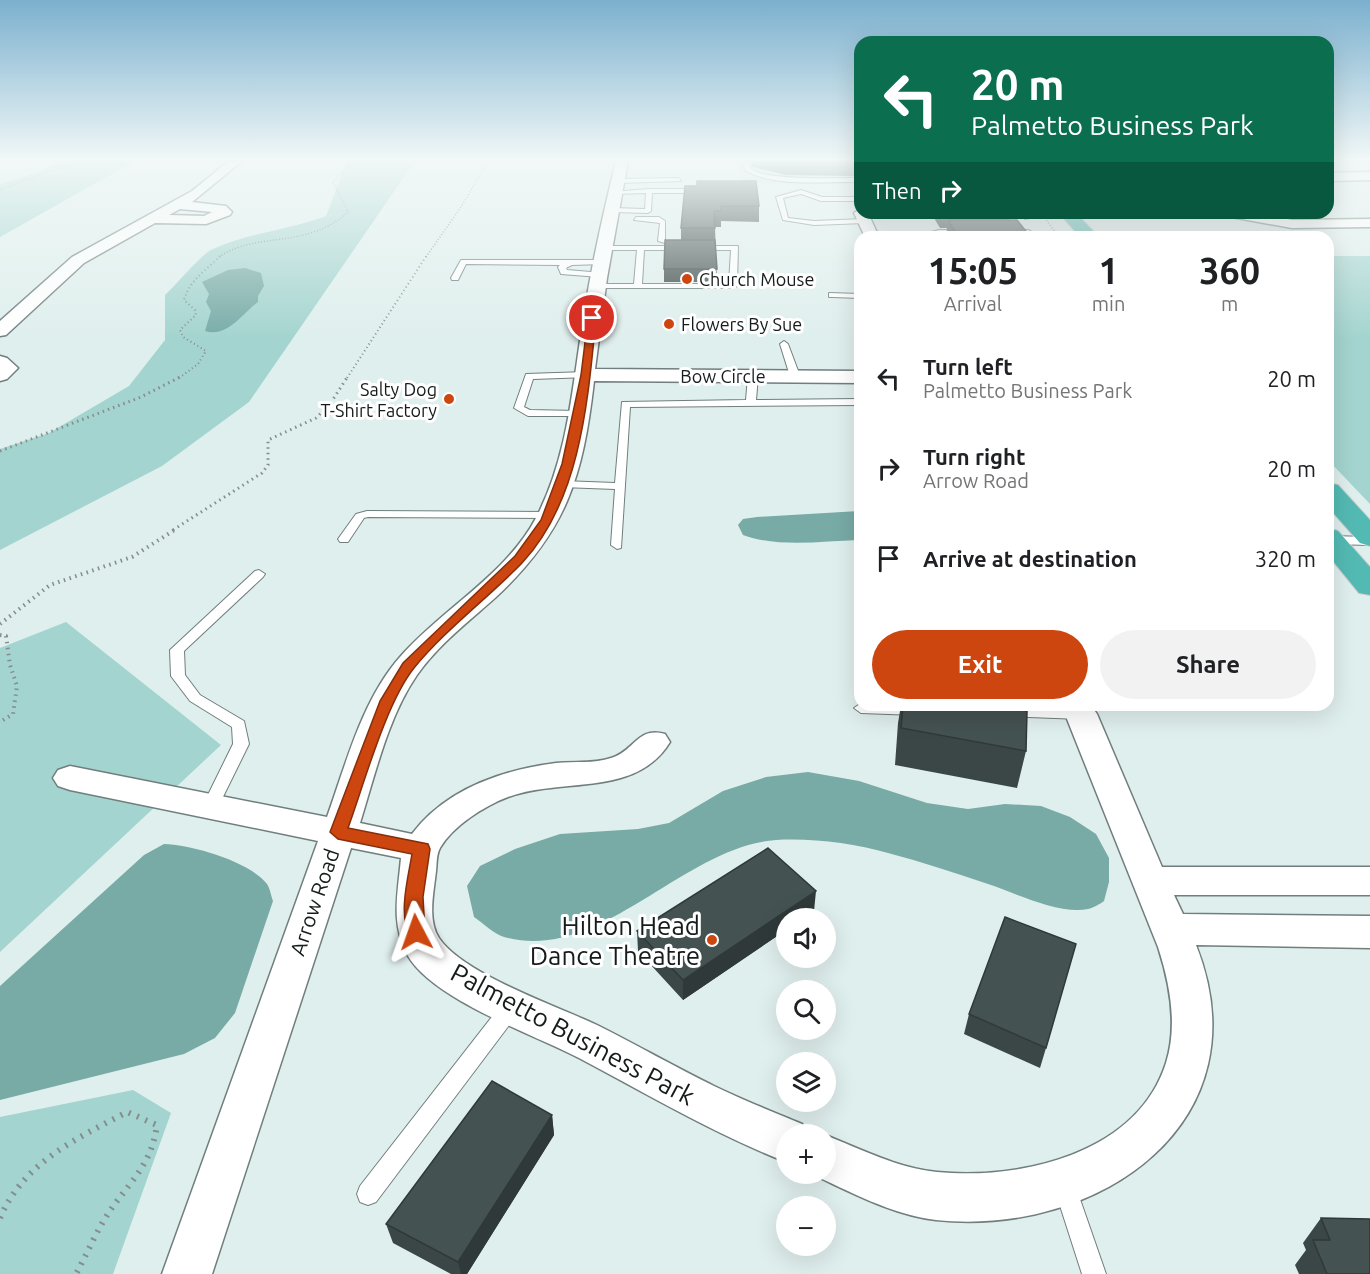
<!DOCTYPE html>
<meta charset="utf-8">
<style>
:root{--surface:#fff;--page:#f2f2f2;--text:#202124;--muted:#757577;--accent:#cd460f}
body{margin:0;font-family:Ubuntu,sans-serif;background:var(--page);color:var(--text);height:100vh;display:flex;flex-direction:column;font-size:22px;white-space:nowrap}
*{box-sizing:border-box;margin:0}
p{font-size:20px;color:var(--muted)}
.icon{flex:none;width:33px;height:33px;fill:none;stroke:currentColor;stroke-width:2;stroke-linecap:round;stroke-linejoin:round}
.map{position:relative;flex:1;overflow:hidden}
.details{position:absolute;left:854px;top:231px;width:480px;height:480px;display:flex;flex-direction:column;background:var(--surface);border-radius:18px;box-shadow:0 6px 24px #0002}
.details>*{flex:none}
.top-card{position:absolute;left:854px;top:36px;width:480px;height:183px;border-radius:18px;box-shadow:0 6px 24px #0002;background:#0b6e4f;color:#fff;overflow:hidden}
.controls{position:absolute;left:776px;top:908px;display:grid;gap:12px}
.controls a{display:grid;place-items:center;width:60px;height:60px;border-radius:50%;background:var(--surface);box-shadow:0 6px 24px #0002;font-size:30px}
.pin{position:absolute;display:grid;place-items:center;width:51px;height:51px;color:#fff;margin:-26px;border:3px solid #fff;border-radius:50%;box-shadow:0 2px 6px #0007}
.me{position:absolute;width:66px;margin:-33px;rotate:356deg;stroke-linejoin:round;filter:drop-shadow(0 0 4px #0008)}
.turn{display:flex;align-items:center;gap:21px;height:126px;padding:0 18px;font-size:27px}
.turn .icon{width:78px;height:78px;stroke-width:2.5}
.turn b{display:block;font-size:42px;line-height:51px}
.then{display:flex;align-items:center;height:57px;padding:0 18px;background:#0003;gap:12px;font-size:22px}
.eta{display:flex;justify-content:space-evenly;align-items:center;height:102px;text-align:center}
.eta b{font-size:36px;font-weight:700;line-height:42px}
.primary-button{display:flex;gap:12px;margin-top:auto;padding:12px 18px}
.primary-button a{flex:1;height:69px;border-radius:36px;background:var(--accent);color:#fff;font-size:24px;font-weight:700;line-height:69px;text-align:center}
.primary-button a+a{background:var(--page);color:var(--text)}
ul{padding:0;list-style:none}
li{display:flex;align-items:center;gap:18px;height:90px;padding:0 18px}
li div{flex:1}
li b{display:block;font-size:22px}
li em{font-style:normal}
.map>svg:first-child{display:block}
.built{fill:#cbe5e2}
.green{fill:#a4d4cf}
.water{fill:#78aba6}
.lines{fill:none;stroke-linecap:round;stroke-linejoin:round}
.service-casing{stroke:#707e7d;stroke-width:2}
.minor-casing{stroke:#707e7d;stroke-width:3}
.trunk-casing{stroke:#cccdcd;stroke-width:2}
.path-far4{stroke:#838e8d;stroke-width:1.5;stroke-dasharray:1 2;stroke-linecap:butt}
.path-far3{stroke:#838e8d;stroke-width:2;stroke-dasharray:1 3;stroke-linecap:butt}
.path-far2{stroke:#838e8d;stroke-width:3;stroke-dasharray:1.5 4;stroke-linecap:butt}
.path-far1{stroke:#838e8d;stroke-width:4;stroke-dasharray:1.5 4.5;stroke-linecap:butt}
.path{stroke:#838e8d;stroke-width:6;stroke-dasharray:2 7;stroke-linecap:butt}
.service{fill:#fff;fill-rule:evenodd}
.minor{fill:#fff;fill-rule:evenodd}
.trunk{fill:#53bab3;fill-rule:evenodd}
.wall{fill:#3a4746}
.shaded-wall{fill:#303939}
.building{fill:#445251;stroke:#303939;stroke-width:1.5}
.route{fill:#cd460f;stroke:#852e0a;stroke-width:1.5}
.poi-dot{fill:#cd460f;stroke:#fff;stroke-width:2}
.labels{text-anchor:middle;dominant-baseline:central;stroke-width:6;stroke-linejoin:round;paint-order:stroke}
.far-poi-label{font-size:18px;fill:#161c1b;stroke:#fff;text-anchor:start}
.far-street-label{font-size:18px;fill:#161c1b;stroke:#fff}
.street-label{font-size:21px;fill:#161c1b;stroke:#fff}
.near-poi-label{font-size:26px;fill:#161c1b;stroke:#fff;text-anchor:end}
.near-street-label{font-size:26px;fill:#161c1b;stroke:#fff}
</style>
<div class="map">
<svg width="1370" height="1274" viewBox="0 0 1370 1274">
<rect width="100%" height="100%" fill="#dfefed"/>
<path class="built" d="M738 161H859V184L741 183Z"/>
<path class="green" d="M60 161H135L0 237V184L44 170Z
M347 161H415L249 402 162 466 0 550V449L49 433 129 386 165 340V295C176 285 201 255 211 250 247 233 289 230 326 216Z
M1328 256H1370V504L1328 460Z
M66 622 221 745 0 952V648Z
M133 1090 171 1113 113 1274H0V1117Z"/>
<path class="water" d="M245 268 261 273 264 286 258 296V302C242 314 227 338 205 331L211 311 206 302 209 294 202 282 228 270Z
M859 511V540C822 541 779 548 743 535L738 525 743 519 757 517Z
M808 772 859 781 927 803 968 809 1005 804 1041 806 1070 817 1096 834 1109 858V882L1104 901C1100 904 1093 908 1088 909 1060 915 1015 893 988 884 955 873 922 862 888 853 853 843 812 838 776 840 682 847 600 964 504 937 494 934 483 923 474 917L467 886 480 866 515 849 560 834 638 829 669 823 723 791 766 777Z
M164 844C192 845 249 861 267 884 270 888 271 896 273 901L235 1013 215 1038 184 1054 0 1100V986L144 855Z"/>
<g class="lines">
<g class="service-casing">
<path id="service" d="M741 161H747C748 163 749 167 751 169 763 181 840 178 860 178V182C823 181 779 188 746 171Z
M679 178 681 181 618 183 615 181 618 179Z
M649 189H702L705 191 702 193H652L651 211 648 213 612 212 609 210 612 208 645 209 646 193 615 194 612 192Z
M801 190 822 197H860V201H821L801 194 783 198 788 218 814 221 864 219 867 221 864 223 814 225 783 220 776 197Z
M860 212V213H906L903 215 861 216 858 214Z
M1020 213H1027L1030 218 1025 219Z
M636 217H659L665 221V243L658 241 660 223 634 220Z
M939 230H964L967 232 964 234 913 237Z
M1007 230H1028L1041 237 1005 233Z
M602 246H738L737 286 733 288H595L594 286 598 284H634L637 250H605L601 248ZM644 250H731L729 284H642Z
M461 260H603L607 262 603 264 572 265 566 268 567 270 603 273V277H600L561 274 558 267 560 265 466 264 458 280H452L451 278Z
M829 293 860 294V298L832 297H829Z
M784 341 788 344 800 376 798 378 790 376 780 344Z
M586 372 591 375 589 377 533 379 524 407 530 410 578 411 583 414 582 416H528L514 408 526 374Z
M753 373 758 376 756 400 860 399V405L630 407 621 548 617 549 611 545 615 489 562 487 556 484 562 481 615 483 622 402 746 400 748 376Z
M367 511 549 512 555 515 549 518 368 517 364 518 348 542H340L338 539 356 514Z
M1330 536 1370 537V545L1330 544 1328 543V537Z
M259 570 265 574 263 577 184 651 185 675 200 695 244 721 249 744 218 807 216 811 210 813 204 811 202 807 233 744 232 727 190 701 171 676 170 650 255 571Z
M860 704 916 705 923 710 916 715 861 713 854 708Z
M1011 708 1081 709 1088 714 1081 719 1006 716 1004 713Z
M512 998 519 1000 522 1006 519 1012 376 1202 368 1205 360 1202 357 1194 360 1186 505 1000Z
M1065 1176 1073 1179 1106 1274H1082L1054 1187 1057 1179Z"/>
</g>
<g class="minor-casing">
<path id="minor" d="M229 161H242L192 202 226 206 232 212 230 215 206 224 155 223 84 263 6 335 0 336V321L72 257 192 191ZM180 209 212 212 204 216 169 215Z
M616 161H628L607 278 595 369 860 371V383L594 381C583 477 567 531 495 598 468 622 438 645 417 675 388 717 375 775 360 823L412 834C446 789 502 770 556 763 574 761 594 764 611 758 635 751 637 726 665 734L670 742C636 798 562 777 508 797 484 806 453 826 440 848 436 855 437 864 436 871 434 891 427 920 439 938 463 974 557 1006 597 1025 637 1045 675 1067 714 1086 743 1100 773 1112 802 1124L806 1134H786V1162C713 1133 647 1094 579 1058 533 1034 434 1000 408 956 390 924 398 893 401 858L351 848 212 1274H162L318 841 70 790 58 786 53 778 58 770 70 766 327 817C346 764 362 700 400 657 442 609 506 575 536 518 568 457 572 388 583 321 591 267 603 214 616 161Z
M1370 172V180L1328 181V173Z
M860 209V213H868L879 237H865L854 213Z
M1224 213H1255L1292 220 1370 219V227L1292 228 1231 217Z
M0 356 7 358 18 368 7 379 0 381Z
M1085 705 1092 707 1097 714 1162 867H1370V895H1174L1183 914 1370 916V948L1196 945C1266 1122 1099 1237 936 1220 892 1215 849 1191 809 1173H825V1135C861 1149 897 1168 937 1172 1021 1180 1137 1154 1166 1063 1178 1025 1170 984 1158 947L1065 714 1070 707Z"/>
</g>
<g class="trunk-casing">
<path id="trunk" d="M1059 213H1076L1099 237H1080Z
M1328 483 1338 485 1370 520V546L1360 543 1328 507Z
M1328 528 1338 531 1370 567V595L1359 593 1328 555Z"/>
</g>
<path class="path-far4" d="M0 190 49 171 89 161
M1041 213 1059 237
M219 257C256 231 306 250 348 212L333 182 353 161
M426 257 463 204 488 161"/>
<path class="path-far3" d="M179 378 198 364 206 351 183 337 180 330 196 315 195 310 184 300C190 279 207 270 221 255
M347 378 427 255"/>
<path class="path-far2" d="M0 451 141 397 182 376
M173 530 262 473 268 465V440L316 418 330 404 348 376"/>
<path class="path-far1" d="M0 624 50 585 132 557 176 529
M0 635 6 636 10 665 17 686 13 714 0 722"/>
<path class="path" d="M0 1218C24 1162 76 1139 127 1112L157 1125C152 1161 135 1177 114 1205 99 1225 88 1252 76 1274"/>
<use href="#service" class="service"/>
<use href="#minor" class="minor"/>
<use href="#trunk" class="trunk"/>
</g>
<path class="wall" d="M751 161H860V176L786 175 752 167Z
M685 186 759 206V222L721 221V227H715L717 282H664V269L681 240V228Z
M931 213H1007L1009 216V220L1029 235V237H946L947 228H940Z
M901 705 1026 751 1017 788 895 765 898 723Z
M814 911 786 918V930L683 1000 638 951 637 931Z
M969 1014 1046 1048 1040 1068 964 1034Z
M552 1115 554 1135 467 1274H451L393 1243 386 1224Z
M1321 1218 1370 1274H1299L1295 1265 1306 1250 1303 1243Z"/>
<path class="shaded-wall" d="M816 891 814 911 804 918H786V930L683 1000V980Z
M552 1115 554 1135 467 1274H461L458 1262Z"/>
<path class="building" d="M784 161H860V162L786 161Z
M697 181H756L759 206H721V211H714L715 228H681L685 186H697Z
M940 213H1007L1009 216H942Z
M948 220H1017L1029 235H957Z
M665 240H715L717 269H664Z
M903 705H995L1027 711 1026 751 901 728Z
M768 848 816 891 683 980 637 931Z
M1005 917 1076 944 1046 1048 969 1014Z
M492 1081 552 1115 458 1262 386 1224Z
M1321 1218 1370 1219V1274H1327L1313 1240H1330Z"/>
<linearGradient id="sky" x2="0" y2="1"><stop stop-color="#7bb0ce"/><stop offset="0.47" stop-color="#f1f8f7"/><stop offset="1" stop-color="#f1f8f7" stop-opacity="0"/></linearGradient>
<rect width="1370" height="339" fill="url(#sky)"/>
<path class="route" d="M592 315 596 318C588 399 581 500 522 563 488 598 445 630 414 668 386 703 364 784 348 828L428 844 430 849 423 897 425 932 423 937 416 940 410 937C398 914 408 878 412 854L338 839 330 832 380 701 403 663 515 556 541 520 562 464 581 375 588 318Z"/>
<g class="poi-dot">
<circle cx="687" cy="279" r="6"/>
<circle cx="669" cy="324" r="6"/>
<circle cx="449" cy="399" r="6"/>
<circle cx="712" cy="940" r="6"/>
</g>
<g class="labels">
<g class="far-poi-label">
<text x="699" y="279">Church Mouse</text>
<text x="681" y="324">Flowers By Sue</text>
<text x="437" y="389" text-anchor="end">Salty Dog<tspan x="437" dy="21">T-Shirt Factory</tspan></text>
</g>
<g class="far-street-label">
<text x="723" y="376">Bow Circle</text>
</g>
<g class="street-label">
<text transform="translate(314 902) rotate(-71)">Arrow Road</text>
</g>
<g class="near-poi-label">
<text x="700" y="925">Hilton Head<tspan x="700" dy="30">Dance Theatre</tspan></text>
</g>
<g class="near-street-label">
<text transform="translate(573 1034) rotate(28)">Palmetto Business Park</text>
</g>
</g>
</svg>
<div class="controls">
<a><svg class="icon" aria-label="sound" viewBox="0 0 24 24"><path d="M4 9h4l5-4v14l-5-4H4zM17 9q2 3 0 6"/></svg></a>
<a><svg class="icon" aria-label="search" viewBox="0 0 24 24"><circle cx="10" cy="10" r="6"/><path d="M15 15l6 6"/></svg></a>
<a><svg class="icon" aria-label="layers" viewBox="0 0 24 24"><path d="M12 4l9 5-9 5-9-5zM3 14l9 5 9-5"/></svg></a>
<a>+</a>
<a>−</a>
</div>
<div class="pin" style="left:592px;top:318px;background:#d93025"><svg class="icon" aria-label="arrive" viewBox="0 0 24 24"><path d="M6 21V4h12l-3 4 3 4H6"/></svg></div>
<svg class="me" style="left:416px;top:932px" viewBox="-20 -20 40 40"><path d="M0-17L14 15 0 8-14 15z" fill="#cd460f" stroke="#fff" stroke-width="4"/></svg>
<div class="top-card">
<div class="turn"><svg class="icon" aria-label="left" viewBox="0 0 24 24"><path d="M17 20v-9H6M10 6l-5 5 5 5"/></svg><div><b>20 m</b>Palmetto Business Park</div></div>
<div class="then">Then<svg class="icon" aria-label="right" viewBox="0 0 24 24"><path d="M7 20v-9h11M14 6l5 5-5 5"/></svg></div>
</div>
<section class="details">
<div class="eta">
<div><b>15:05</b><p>Arrival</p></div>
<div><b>1</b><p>min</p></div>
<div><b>360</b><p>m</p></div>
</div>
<ul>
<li><svg class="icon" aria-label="left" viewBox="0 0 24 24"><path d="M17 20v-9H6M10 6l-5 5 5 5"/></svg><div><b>Turn left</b><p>Palmetto Business Park</p></div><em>20 m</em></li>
<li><svg class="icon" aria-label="right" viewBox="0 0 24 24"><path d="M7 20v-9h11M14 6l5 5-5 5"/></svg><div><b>Turn right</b><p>Arrow Road</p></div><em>20 m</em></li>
<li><svg class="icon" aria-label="arrive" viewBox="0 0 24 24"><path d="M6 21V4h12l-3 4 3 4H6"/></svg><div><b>Arrive at destination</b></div><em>320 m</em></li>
</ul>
<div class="primary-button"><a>Exit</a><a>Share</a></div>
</section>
</div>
